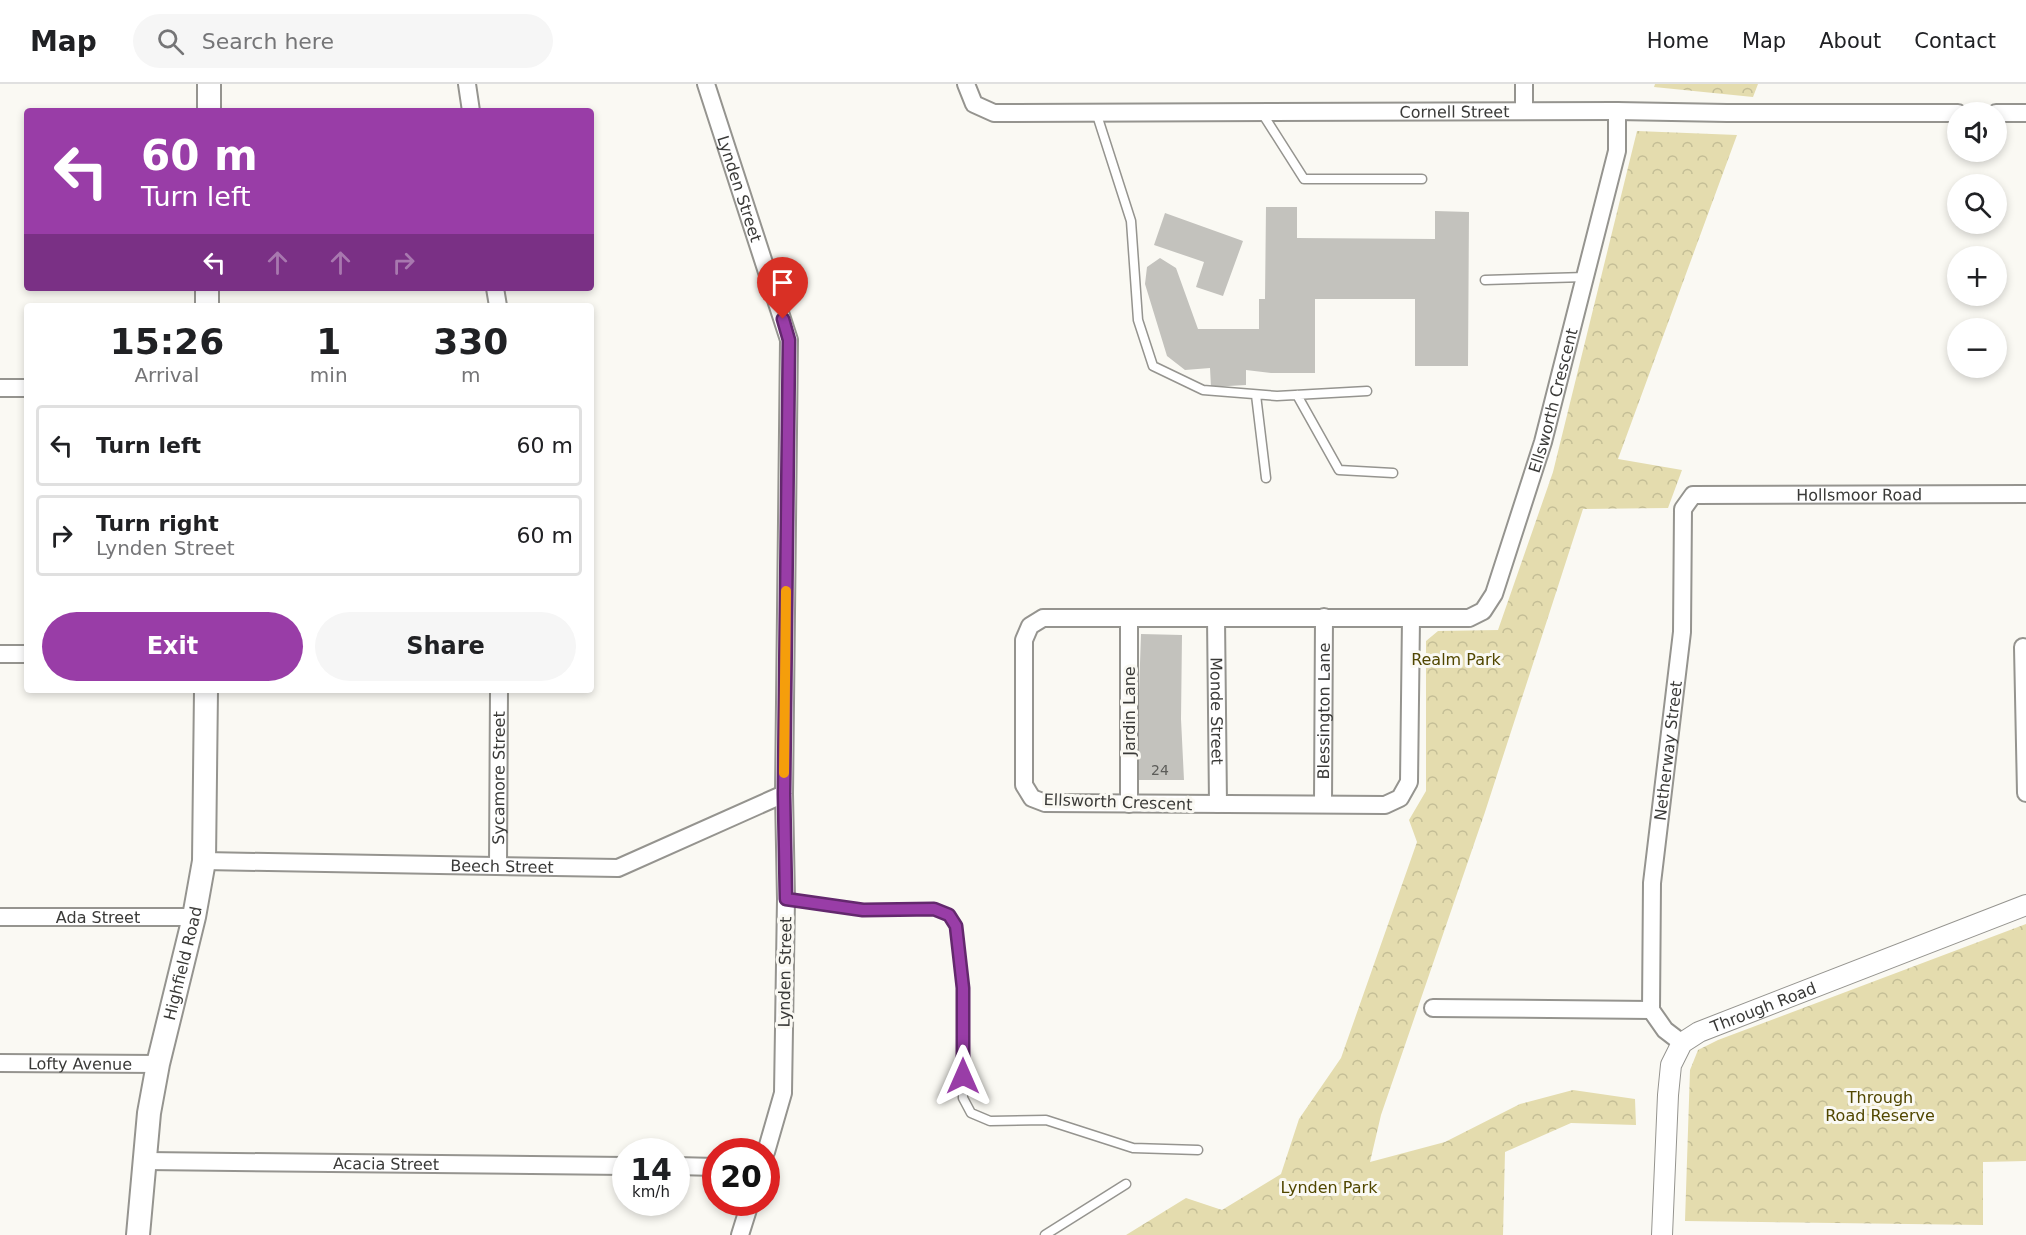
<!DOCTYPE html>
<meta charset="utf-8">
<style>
:root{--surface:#fff;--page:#f6f6f6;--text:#202124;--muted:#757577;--line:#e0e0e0;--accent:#993da7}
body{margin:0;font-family:"DejaVu Sans",sans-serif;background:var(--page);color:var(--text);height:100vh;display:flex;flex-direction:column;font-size:22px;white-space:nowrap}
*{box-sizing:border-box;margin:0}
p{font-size:20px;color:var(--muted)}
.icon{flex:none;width:33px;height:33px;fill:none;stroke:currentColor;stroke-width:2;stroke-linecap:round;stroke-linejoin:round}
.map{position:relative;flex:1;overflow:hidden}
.sheet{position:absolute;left:24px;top:219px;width:570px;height:390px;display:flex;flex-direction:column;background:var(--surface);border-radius:6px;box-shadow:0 3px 9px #0003}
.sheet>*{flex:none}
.hud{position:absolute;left:24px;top:24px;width:570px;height:183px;border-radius:6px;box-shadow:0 3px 9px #0003;background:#993da7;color:#fff;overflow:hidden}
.controls{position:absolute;left:1947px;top:18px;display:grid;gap:12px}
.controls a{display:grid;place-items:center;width:60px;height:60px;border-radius:50%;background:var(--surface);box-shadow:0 3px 9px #0003;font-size:30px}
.speed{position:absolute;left:612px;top:1054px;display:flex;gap:12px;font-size:30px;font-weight:700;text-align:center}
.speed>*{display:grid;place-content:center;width:78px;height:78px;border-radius:50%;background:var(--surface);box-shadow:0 3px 9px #0003;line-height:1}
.speed small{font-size:15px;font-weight:400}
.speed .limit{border:9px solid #d22;background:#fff;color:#111}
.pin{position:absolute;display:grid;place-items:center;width:51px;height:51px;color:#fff;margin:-62px -26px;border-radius:50% 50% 50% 0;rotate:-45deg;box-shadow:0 0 6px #0007}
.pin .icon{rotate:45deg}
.me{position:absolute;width:66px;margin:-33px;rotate:0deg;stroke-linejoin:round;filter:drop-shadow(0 0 4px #0008)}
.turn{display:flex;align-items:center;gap:21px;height:126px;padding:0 18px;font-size:27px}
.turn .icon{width:78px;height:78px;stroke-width:2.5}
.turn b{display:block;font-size:42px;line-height:51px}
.lanes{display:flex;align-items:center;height:57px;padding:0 18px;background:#0003;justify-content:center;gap:30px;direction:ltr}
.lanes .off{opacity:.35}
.eta{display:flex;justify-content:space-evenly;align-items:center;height:102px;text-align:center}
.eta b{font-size:36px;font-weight:700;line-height:42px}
.button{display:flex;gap:12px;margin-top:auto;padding:12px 18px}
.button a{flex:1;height:69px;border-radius:36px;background:var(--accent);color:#fff;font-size:24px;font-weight:700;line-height:69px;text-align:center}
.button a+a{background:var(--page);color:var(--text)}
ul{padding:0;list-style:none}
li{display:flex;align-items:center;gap:18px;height:81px;margin:0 12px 9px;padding:0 6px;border:3px solid var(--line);border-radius:6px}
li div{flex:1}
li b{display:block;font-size:22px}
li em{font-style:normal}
header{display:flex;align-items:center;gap:36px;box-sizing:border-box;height:84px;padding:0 30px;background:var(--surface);border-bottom:2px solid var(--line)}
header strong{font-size:28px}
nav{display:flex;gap:33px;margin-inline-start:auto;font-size:21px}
.search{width:420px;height:54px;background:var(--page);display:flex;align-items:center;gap:15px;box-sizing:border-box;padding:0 21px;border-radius:33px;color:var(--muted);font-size:22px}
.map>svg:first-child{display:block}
.park{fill:url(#park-crowns)}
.building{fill:#c3c2bd}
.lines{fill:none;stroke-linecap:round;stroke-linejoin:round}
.service-casing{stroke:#95948f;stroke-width:11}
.minor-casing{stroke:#95948f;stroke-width:20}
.tertiary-casing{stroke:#95948f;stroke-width:22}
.secondary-casing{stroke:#95948f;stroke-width:26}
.service{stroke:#fff;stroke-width:8}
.minor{stroke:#fff;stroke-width:16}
.tertiary{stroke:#fff;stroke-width:20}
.secondary{stroke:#fff;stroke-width:22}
.route-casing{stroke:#63286d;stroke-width:15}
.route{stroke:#993da7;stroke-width:10}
.slow{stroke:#f59e0b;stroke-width:10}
.labels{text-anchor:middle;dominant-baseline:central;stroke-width:6;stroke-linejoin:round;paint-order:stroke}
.number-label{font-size:14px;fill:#5c5c59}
.street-label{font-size:16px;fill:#3a3a38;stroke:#faf9f3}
.park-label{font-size:16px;fill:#514700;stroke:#faf9f3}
</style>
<header>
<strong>Map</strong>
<div class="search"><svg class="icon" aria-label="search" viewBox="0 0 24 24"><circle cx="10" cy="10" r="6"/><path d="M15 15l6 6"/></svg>Search here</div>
<nav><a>Home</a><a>Map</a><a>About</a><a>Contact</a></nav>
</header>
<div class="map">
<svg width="2026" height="1151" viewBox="0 0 2026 1151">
<defs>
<pattern id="park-crowns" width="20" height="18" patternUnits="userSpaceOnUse" patternTransform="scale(1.5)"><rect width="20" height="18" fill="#e4dcae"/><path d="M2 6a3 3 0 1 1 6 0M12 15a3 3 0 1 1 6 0" fill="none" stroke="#c4be96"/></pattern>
</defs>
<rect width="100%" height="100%" fill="#faf9f3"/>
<path class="park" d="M1655 0H1758L1753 13 1654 3Z
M1637 47 1737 51 1618 375 1682 386 1668 424 1583 425 1485 728 1381 1031 1370 1078 1445 1058 1520 1020 1573 1006 1635 1015 1636 1041 1571 1039 1505 1068 1503 1151H1126L1186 1114 1222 1126 1281 1090 1299 1035 1341 974 1417 758 1409 736 1426 707V557L1438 547 1498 546 1553 388Z
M2026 840V1077L1983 1078V1141L1685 1137 1690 986 1698 966 1718 956Z"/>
<path class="building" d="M1266 123H1297V154L1435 155V127L1469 128 1468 282H1415V215H1315V289H1271L1246 286V301L1211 303 1210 284 1185 286 1167 272 1145 200 1147 183 1160 174 1176 184 1198 245H1259V215H1265Z
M1165 129 1243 157 1223 212 1196 203 1204 178 1154 161Z
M1141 550 1182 551 1181 635 1184 696H1136Z"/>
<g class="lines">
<g class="service-casing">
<path id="service" d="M1096 28 1131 137 1138 236 1153 282 1203 306 1277 312 1367 307
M1262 29 1304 95H1422
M1485 196 1586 193
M1256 311 1266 394
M1297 311 1339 386 1393 389
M786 815 863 826 934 825 949 831 956 842 963 904V1014L971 1029 990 1037 1046 1036 1133 1064 1198 1066
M1045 1151 1126 1100"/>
</g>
<g class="minor-casing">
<g id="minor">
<path d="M467 0 471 27"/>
<path id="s1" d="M706 0 789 256 784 710 786 815 783 1009 766 1068"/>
<path id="s2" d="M966 0 974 20 994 29 1617 27 1727 29H1958"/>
<path d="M1524 27V0"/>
<path d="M1996 29H2026"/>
<path d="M495 204 498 222"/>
<path d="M0 304H27"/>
<path id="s3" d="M1216 534 1218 720"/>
<path id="s4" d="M1411 534 1409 698 1400 714 1385 721 1045 719 1032 714 1024 701V556L1030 542 1043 534H1469L1483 527 1494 510 1543 358 1617 67V27"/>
<path d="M2023 563 2026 709"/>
<path d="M0 570H27"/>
<path d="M1129 720V534"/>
<path id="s5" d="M1323 720 1324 533"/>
<path id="s6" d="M204 777 618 784 784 710"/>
<path id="s7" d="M498 781 499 606"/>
<path id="s8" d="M0 833H194"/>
<path d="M1433 924 1651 926"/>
<path id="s9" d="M1682 959 1665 946 1651 926 1652 799 1682 548 1683 425 1693 411 2026 410"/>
<path id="s10" d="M0 979 158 980"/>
<path id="s11" d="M146 1077 626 1082"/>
<path d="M676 1082 716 1083"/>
<path d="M740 1151 750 1119"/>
</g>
</g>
<g class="tertiary-casing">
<g id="tertiary">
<path id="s12" d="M1662 1151 1668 1011 1671 981 1682 959 1699 948 2026 821"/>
</g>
</g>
<g class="secondary-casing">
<g id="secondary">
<path d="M209 27V0"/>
<path d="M207 222V204"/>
<path id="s13" d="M138 1151 149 1029 158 980 194 833 204 777 206 606"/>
</g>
</g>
<use href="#service" class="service"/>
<use href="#minor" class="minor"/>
<use href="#tertiary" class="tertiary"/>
<use href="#secondary" class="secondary"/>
</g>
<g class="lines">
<g class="route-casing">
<path id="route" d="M783 235 789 256 784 710 786 815 863 826 934 825 949 831 956 842 963 904V992"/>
</g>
<use href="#route" class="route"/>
<path class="slow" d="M784 689 786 507"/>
</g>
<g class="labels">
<g class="number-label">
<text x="1160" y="686">24</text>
</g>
<g class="street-label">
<text stroke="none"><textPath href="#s2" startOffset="504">Cornell Street</textPath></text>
<text stroke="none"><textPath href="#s1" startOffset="110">Lynden Street</textPath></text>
<text stroke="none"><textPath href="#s4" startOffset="1408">Ellsworth Crescent</textPath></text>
<text stroke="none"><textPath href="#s9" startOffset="732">Hollsmoor Road</textPath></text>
<text transform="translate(1129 627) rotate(-90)">Jardin Lane</text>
<text stroke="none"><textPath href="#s3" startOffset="93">Monde Street</textPath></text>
<text stroke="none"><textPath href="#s5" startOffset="93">Blessington Lane</textPath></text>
<text stroke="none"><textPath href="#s9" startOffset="306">Netherway Street</textPath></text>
<text stroke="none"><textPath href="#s7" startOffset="87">Sycamore Street</textPath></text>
<text transform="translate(1118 718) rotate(2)">Ellsworth Crescent</text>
<text stroke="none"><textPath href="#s6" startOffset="298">Beech Street</textPath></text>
<text stroke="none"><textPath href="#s8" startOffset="98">Ada Street</textPath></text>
<text stroke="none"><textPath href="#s13" startOffset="276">Highfield Road</textPath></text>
<text transform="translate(785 888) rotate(-89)">Lynden Street</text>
<text stroke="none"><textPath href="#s12" startOffset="284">Through Road</textPath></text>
<text stroke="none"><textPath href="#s10" startOffset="80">Lofty Avenue</textPath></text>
<text stroke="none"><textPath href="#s11" startOffset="240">Acacia Street</textPath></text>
</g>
<g class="park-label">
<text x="1456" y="575">Realm Park</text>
<text x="1880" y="1013">Through<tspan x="1880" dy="18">Road Reserve</tspan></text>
<text x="1329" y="1103">Lynden Park</text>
</g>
</g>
</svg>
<div class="controls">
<a><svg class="icon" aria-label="sound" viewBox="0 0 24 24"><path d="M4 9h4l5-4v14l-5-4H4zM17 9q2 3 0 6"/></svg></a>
<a><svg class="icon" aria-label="search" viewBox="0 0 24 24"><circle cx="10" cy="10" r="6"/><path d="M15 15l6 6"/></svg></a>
<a>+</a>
<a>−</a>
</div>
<div class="speed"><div>14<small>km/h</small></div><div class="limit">20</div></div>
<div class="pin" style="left:783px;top:235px;background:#d93025"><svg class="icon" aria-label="arrive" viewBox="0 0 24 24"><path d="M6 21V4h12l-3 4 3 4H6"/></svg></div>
<svg class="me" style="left:963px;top:992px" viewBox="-20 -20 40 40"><path d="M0-17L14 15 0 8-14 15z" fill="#993da7" stroke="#fff" stroke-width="4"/></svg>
<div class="hud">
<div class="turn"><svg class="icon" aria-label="left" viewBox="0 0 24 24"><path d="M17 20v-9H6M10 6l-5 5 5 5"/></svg><div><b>60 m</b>Turn left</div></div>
<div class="lanes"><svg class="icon" aria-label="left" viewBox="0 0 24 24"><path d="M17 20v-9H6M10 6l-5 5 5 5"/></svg><svg class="icon off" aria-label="ahead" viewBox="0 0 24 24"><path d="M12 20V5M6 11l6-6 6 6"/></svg><svg class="icon off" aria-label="ahead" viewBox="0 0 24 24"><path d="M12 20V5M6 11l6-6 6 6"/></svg><svg class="icon off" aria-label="right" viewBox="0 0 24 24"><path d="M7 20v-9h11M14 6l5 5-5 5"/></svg></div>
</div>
<section class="sheet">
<div class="eta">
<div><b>15:26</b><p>Arrival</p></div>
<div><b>1</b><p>min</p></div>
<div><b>330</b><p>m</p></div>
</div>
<ul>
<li><svg class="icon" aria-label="left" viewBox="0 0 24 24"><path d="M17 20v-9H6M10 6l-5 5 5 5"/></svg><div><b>Turn left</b></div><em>60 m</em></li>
<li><svg class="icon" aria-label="right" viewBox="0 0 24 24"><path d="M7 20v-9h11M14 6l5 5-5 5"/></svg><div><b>Turn right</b><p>Lynden Street</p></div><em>60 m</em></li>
</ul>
<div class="button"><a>Exit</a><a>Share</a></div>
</section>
</div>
